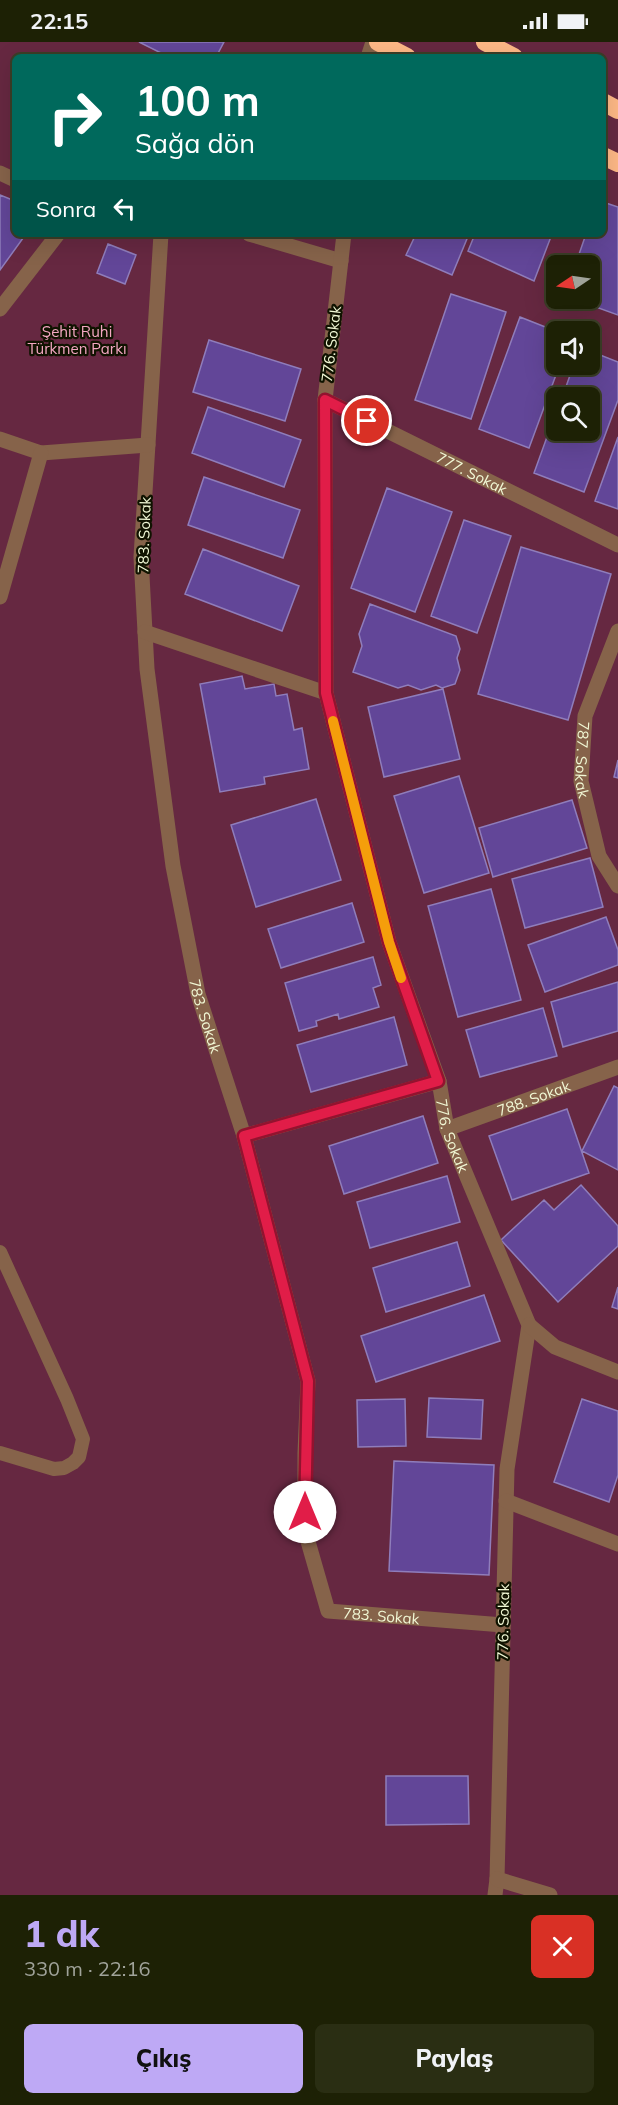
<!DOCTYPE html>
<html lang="tr">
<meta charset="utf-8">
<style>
:root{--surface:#1d2105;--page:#2a2e13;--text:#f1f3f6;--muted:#a0a39a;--line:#3b3e27;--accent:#bea9f5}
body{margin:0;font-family:Mulish,sans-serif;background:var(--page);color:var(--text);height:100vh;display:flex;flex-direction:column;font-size:22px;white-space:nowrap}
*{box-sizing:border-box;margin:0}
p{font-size:20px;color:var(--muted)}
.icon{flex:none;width:33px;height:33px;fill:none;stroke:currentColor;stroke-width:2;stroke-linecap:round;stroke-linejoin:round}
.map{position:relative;height:1853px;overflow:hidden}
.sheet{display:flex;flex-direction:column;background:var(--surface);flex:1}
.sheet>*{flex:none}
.top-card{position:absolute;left:12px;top:12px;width:594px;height:183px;border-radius:9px;box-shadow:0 6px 24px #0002,0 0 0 2px var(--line);background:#00695c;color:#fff;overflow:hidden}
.needle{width:39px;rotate:257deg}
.tools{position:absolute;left:546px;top:213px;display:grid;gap:12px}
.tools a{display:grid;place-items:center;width:54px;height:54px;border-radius:9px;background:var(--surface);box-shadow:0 6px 24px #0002,0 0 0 2px var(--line);font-size:30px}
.pin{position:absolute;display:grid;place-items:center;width:51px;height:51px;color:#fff;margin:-26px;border:3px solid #fff;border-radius:50%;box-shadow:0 2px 6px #0007}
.me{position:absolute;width:66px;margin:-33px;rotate:0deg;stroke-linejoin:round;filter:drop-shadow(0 0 4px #0008)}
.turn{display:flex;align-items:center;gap:21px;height:126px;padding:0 24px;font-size:27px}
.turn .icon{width:78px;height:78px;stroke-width:2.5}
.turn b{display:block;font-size:42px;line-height:51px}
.then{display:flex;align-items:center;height:57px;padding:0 24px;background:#0003;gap:12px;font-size:22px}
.round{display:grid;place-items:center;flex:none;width:63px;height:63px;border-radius:9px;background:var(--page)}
.overview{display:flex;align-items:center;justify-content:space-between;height:102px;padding:0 24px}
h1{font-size:36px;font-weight:800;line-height:45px;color:var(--accent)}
.button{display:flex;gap:12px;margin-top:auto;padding:12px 24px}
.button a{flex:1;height:69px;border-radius:9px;background:var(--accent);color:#111;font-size:24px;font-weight:800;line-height:69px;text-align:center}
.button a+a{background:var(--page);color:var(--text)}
.status{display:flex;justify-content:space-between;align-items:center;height:42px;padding:0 30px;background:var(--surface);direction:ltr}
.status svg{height:16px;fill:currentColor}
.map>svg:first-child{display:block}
.green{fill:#662841;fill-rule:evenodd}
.building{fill:#624698;stroke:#8f7dbb;stroke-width:1.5}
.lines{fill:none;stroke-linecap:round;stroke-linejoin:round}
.lane{stroke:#86634a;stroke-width:14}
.street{stroke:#86634a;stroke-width:15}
.highway{stroke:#fdb886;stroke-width:18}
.route-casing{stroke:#92132f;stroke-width:15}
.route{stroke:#e11d48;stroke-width:10}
.slow{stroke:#f59e0b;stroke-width:10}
.labels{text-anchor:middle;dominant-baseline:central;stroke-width:4.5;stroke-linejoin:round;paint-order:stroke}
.park-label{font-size:15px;fill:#f4a7c2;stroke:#101300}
.street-label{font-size:15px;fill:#f1f8d5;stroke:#101300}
</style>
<div class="status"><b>22:15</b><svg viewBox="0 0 49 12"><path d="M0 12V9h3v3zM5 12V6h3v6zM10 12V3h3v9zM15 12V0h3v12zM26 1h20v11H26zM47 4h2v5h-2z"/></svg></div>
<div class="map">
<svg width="618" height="1853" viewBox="0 0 618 1853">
<rect width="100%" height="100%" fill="#272c07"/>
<path class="green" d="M0 0H618V1853H0ZM15 15H603V192H15ZM556 224H590V256H556ZM556 290H590V322H556ZM556 356H590V388H556Z"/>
<path class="building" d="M139 0H224L216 15H169Z
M0 153 15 159V192H26L0 228Z
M603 160 618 165V273L571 256H590V224H575L586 192H603Z
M416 192H469L452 233 406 213Z
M475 192H552L534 239 468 209Z
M108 202 136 213 125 242 97 231Z
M451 252 506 270 471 377 415 358Z
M520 275 558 290H556V322H560L529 406 479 387Z
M209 298 301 327 285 379 193 350Z
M590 309 618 320V358L584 450 534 431 556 370V388H590V356H562L574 322H590Z
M208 365 301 398 284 445 192 411Z
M618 395V467L595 459Z
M204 435 300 468 283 516 188 483Z
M387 446 452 470 415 570 351 546Z
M464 478 511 494 477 591 431 574Z
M521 505 611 532 568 678 478 652Z
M203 507 299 544 282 589 185 552Z
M370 562 456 594 460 607 457 616 460 628 455 642 442 646 436 643 421 648 408 643 398 646 353 630 362 604 359 592Z
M242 634 245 647 274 642 276 654 287 652 294 688 302 686 309 727 264 735 265 742 220 750 200 642Z
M443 647 460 717 384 735 368 665Z
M618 718V736L614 735Z
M459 734 489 831 424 851 394 754Z
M316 757 341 838 256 865 231 783Z
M572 758 587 806 493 835 479 786Z
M590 816 603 865 525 886 512 837Z
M491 847 521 958 458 975 428 864Z
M352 861 364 900 281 926 268 887Z
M606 875 618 908V923L545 950 528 903Z
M373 915 381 943 373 946 379 965 339 977 338 972 316 979 317 984 299 989 285 941Z
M618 940V989L563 1005 551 960Z
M543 966 557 1014 480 1035 466 988Z
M394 975 407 1023 311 1050 297 1003Z
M614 1044 618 1046V1128L582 1109Z
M567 1067 589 1131 512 1158 489 1094Z
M423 1074 438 1121 344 1152 329 1104Z
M447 1134 460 1180 370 1206 357 1160Z
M581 1143 618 1184V1204L558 1260 501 1198 544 1158 554 1168Z
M457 1200 470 1244 386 1270 373 1226Z
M618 1245V1267L612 1265Z
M484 1253 500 1299 376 1340 361 1294Z
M429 1356 483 1358 481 1397 427 1395Z
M405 1357 406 1404 358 1405 357 1358Z
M582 1357 618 1369V1433L609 1460 554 1440Z
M394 1419 494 1423 489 1533 389 1529Z
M386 1734H468L469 1782 386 1783Z"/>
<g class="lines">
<path class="lane" d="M0 1210 67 1357 83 1397 79 1415 73 1421 64 1426 54 1427 0 1411"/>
<g class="street">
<path d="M368 15 373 0"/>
<path d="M0 131 15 138"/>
<path id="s1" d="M161 192 141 515 147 627 173 824 198 952 244 1094 308 1339 305 1411V1489L328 1569 503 1583"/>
<path d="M249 192 341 219"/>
<path id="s2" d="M344 192 325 358 326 651 389 900 439 1039 447 1087 529 1283 507 1427 497 1837 495 1853"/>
<path d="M0 267 58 192"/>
<path id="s3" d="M325 358 618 503"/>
<path d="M0 397 41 411 148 403"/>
<path d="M0 555 41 411"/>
<path id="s4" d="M618 589 585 674 581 739 599 814 618 844"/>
<path d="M145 590 326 651"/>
<path id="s5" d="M447 1087 618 1025"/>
<path d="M244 1094 439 1039"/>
<path d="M529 1283 555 1305 618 1330"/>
<path d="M506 1459 618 1502"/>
<path d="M497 1837 550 1853"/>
</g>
<path class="highway" d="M378 0 407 15
M485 0 514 15
M603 60 618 68
M603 114 618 121"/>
</g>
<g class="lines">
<g class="route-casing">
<path id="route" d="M305 1470 308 1339 244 1094 438 1039 389 900 326 651 325 358 367 379"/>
</g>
<use href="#route" class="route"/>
<path class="slow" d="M333 679 389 900 401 936"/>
</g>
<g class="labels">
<g class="park-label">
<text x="77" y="289">Şehit Ruhi<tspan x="77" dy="17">Türkmen Parkı</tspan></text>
</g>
<g class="street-label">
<text transform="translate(331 302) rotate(-83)">776. Sokak</text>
<text stroke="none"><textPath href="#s3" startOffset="164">777. Sokak</textPath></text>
<text transform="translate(144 493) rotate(-88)">783. Sokak</text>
<text stroke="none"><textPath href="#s4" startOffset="135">787. Sokak</textPath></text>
<text stroke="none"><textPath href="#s1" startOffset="788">783. Sokak</textPath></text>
<text stroke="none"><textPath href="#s5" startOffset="92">788. Sokak</textPath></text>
<text stroke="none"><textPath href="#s2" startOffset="921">776. Sokak</textPath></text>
<text stroke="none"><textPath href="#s1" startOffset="1454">783. Sokak</textPath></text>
<text transform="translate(503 1580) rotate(-89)">776. Sokak</text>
</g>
</g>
</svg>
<div class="tools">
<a><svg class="needle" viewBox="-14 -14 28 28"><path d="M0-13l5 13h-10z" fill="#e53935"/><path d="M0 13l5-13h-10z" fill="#a0a39a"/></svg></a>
<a><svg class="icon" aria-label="sound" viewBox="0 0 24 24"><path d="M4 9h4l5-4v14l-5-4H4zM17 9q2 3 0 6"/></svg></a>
<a><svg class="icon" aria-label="search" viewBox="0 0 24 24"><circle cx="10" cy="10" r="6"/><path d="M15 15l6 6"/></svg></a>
</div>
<div class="pin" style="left:367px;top:379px;background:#d93025"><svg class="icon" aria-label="arrive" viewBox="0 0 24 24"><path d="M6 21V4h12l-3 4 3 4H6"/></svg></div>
<svg class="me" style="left:305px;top:1470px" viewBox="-20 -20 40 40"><circle r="19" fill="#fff"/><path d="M0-13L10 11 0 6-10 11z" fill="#e11d48"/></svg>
<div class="top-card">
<div class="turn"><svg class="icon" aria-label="right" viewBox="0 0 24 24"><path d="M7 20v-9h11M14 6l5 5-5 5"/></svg><div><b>100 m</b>Sağa dön</div></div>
<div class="then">Sonra<svg class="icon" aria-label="left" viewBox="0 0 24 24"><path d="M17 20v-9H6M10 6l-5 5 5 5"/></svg></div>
</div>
</div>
<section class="sheet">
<div class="overview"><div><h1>1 dk</h1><p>330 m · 22:16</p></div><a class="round" style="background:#d93025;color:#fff"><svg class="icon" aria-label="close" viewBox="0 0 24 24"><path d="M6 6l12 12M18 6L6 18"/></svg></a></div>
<div class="button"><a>Çıkış</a><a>Paylaş</a></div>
</section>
